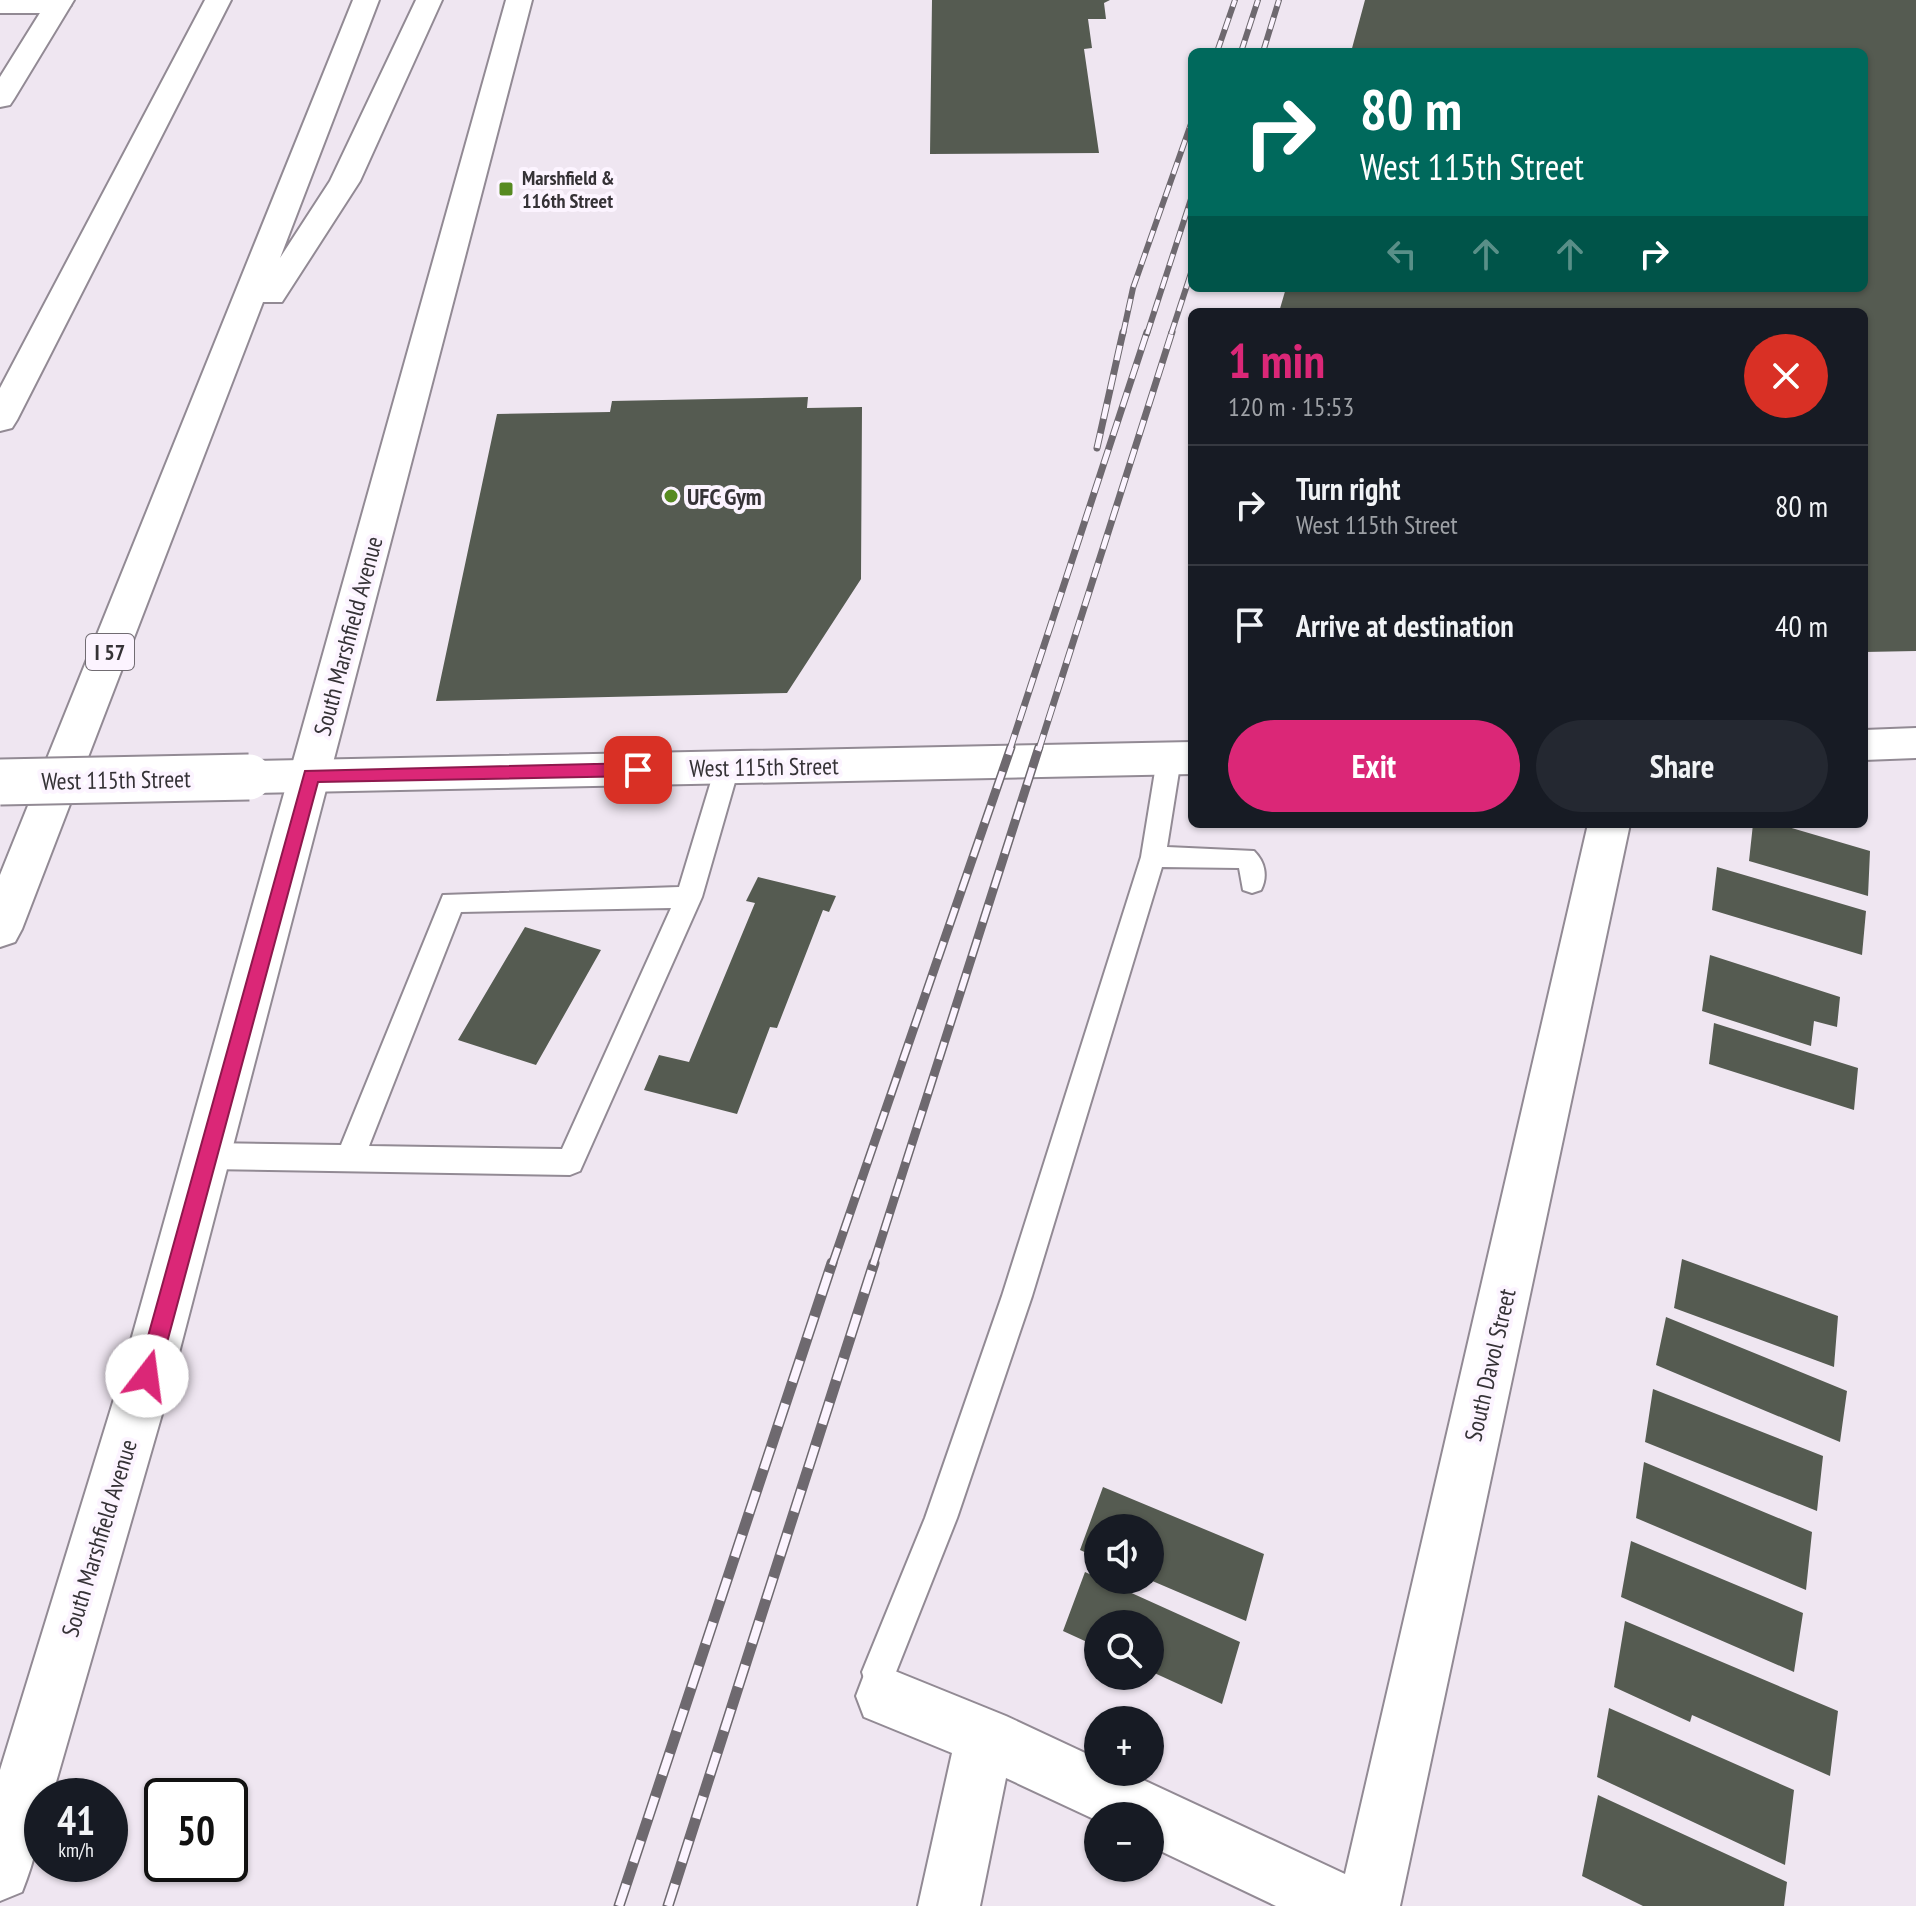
<!DOCTYPE html>
<meta charset="utf-8">
<style>
:root{--surface:#171b24;--page:#242831;--text:#f1f3f6;--muted:#9ea1a6;--line:#363941;--accent:#db2777}
body{margin:0;font-family:"PT Sans Narrow",sans-serif;background:var(--page);color:var(--text);height:100vh;display:flex;flex-direction:column;font-size:30px;white-space:nowrap}
*{box-sizing:border-box;margin:0}
p{font-size:26px;color:var(--muted)}
.icon{flex:none;width:44px;height:44px;fill:none;stroke:currentColor;stroke-width:2;stroke-linecap:round;stroke-linejoin:round}
.map{position:relative;flex:1;overflow:hidden}
.details{position:absolute;left:1188px;top:308px;width:680px;height:520px;display:flex;flex-direction:column;background:var(--surface);border-radius:12px;box-shadow:0 2px 6px #0004}
.details>*{flex:none}
.top-card{position:absolute;left:1188px;top:48px;width:680px;height:244px;border-radius:12px;box-shadow:0 2px 6px #0004;background:#00695c;color:#fff;overflow:hidden}
.fabs{position:absolute;left:1084px;top:1514px;display:grid;gap:16px}
.fabs a{display:grid;place-items:center;width:80px;height:80px;border-radius:50%;background:var(--surface);box-shadow:0 2px 6px #0004;font-size:40px}
.speed{position:absolute;left:24px;top:1778px;display:flex;gap:16px;font-size:40px;font-weight:700;text-align:center}
.speed>*{display:grid;place-content:center;width:104px;height:104px;border-radius:50%;background:var(--surface);box-shadow:0 2px 6px #0004;line-height:1}
.speed small{font-size:20px;font-weight:400}
.speed .limit{border:4px solid #111;border-radius:12px;background:#fff;color:#111}
.pin{position:absolute;display:grid;place-items:center;width:68px;height:68px;color:#fff;margin:-34px;border-radius:16px;box-shadow:0 4px 12px #0006}
.me{position:absolute;width:88px;margin:-44px;rotate:15deg;stroke-linejoin:round;filter:drop-shadow(0 0 6px #0008)}
.turn{display:flex;align-items:center;gap:28px;height:168px;padding:0 40px;font-size:36px}
.turn .icon{width:104px;height:104px;stroke-width:2.5}
.turn b{display:block;font-size:56px;line-height:68px}
.lanes{display:flex;align-items:center;height:76px;padding:0 40px;background:#0003;justify-content:center;gap:40px;direction:ltr}
.lanes .off{opacity:.35}
.round{display:grid;place-items:center;flex:none;width:84px;height:84px;border-radius:42px;background:var(--page)}
.overview{display:flex;align-items:center;justify-content:space-between;height:136px;padding:0 40px}
h1{font-size:48px;font-weight:700;line-height:60px;color:var(--accent)}
.button{display:flex;gap:16px;margin-top:auto;padding:16px 40px}
.button a{flex:1;height:92px;border-radius:48px;background:var(--accent);color:#fff;font-size:32px;font-weight:700;line-height:92px;text-align:center}
.button a+a{background:var(--page);color:var(--text)}
ul{padding:0;list-style:none}
li{display:flex;align-items:center;gap:24px;height:120px;padding:0 40px;border-top:2px solid var(--line)}
li div{flex:1}
li b{display:block;font-size:30px}
li em{font-style:normal}
.map>svg:first-child{display:block}
.building{fill:#555b51}
.lines{fill:none;stroke-linecap:round;stroke-linejoin:round}
.service-casing{stroke:#928a94;stroke-width:4}
.minor-casing{stroke:#928a94;stroke-width:4}
.tertiary-casing{stroke:#928a94;stroke-width:4}
.secondary-casing{stroke:#928a94;stroke-width:4}
.motorway-casing{stroke:#928a94;stroke-width:4}
.service{fill:#fff;fill-rule:evenodd}
.minor{fill:#fff;fill-rule:evenodd}
.tertiary{fill:#fff;fill-rule:evenodd}
.secondary{fill:#fff;fill-rule:evenodd}
.motorway{fill:#fff;fill-rule:evenodd}
.rail-far3-casing{stroke:#6e696f;stroke-width:6}
.rail-far2-casing{stroke:#6e696f;stroke-width:7}
.rail-far1-casing{stroke:#6e696f;stroke-width:9}
.rail-casing{stroke:#6e696f;stroke-width:11}
.rail-far3{stroke:#fcf4ff;stroke-width:4;stroke-dasharray:12;stroke-linecap:butt}
.rail-far2{stroke:#fcf4ff;stroke-width:5;stroke-dasharray:15;stroke-linecap:butt}
.rail-far1{stroke:#fcf4ff;stroke-width:6;stroke-dasharray:18;stroke-linecap:butt}
.rail{stroke:#fcf4ff;stroke-width:8;stroke-dasharray:23;stroke-linecap:butt}
.tertiary-bridge-casing{stroke:#928a94;stroke-width:49;stroke-linecap:butt}
.tertiary-bridge{stroke:#fff;stroke-width:45}
.route{fill:#db2777;stroke:#8e194d;stroke-width:2}
.poi-dot{fill:#578a21;stroke:#fcf4ff;stroke-width:3}
.labels{text-anchor:middle;dominant-baseline:central;stroke-width:8;stroke-linejoin:round;paint-order:stroke}
.far-poi-label{font-size:20px;font-weight:bold;fill:#353236;stroke:#fcf4ff;text-anchor:start}
.shield{fill:#fcf4ff;stroke:#716c72;stroke-width:2}
.shield-label{font-size:22px;font-weight:bold;fill:#353236}
.poi-label{font-size:24px;font-weight:bold;fill:#353236;stroke:#fcf4ff;text-anchor:start}
.street-label{font-size:24px;fill:#353236;stroke:#fcf4ff}
</style>
<div class="map">
<svg width="1916" height="1906" viewBox="0 0 1916 1906">
<rect width="100%" height="100%" fill="#efe6f1"/>
<path class="building" d="M932 0H1110L1104 3 1106 19H1088L1092 48 1084 49 1099 153 930 154Z
M1365 0H1916V651L1864 652V312H1279L1286 288H1864V52H1351Z
M808 397 807 408 862 407 861 579 787 693 436 701 497 414 610 412 612 401Z
M1753 824H1778L1870 851 1868 896 1749 861Z
M1717 867 1866 911 1862 955 1712 910Z
M758 877 836 896 829 912 823 910 777 1028 770 1027 737 1114 644 1090 659 1055 689 1062 755 903 746 901Z
M525 927 601 950 536 1065 458 1040Z
M1710 955 1840 997 1837 1027 1814 1021 1811 1046 1702 1011Z
M1714 1023 1858 1068 1854 1110 1709 1064Z
M1682 1259 1838 1316 1834 1367 1674 1308Z
M1666 1317 1847 1391 1840 1442 1656 1365Z
M1653 1389 1823 1456 1817 1511 1645 1442Z
M1644 1462 1812 1532 1806 1590 1636 1518Z
M1103 1487 1264 1554 1246 1621 1150 1580V1528H1098V1558L1080 1550Z
M1631 1541 1803 1613 1794 1672 1621 1597Z
M1085 1572 1240 1642 1222 1704 1150 1671V1624H1098V1647L1063 1631Z
M1625 1621 1838 1711 1830 1776 1692 1715 1690 1722 1614 1687Z
M1609 1708 1794 1790 1785 1865 1597 1777Z
M1598 1795 1787 1882 1784 1906H1643L1582 1876Z"/>
<g class="lines">
<g class="service-casing">
<path id="service" d="M1169 750 1177 752 1181 759 1167 847 1254 851C1265 862 1268 876 1261 890L1252 893 1243 890 1239 868 1162 867 1032 1296 957 1518 896 1672 902 1696 897 1708 885 1713 873 1708 862 1672 925 1518 1002 1296 1141 857 1157 759 1161 752Z
M727 759 735 761 739 768 702 897 580 1171 570 1175 207 1169 197 1165 193 1156 197 1147 207 1143 341 1145 443 895 679 887 715 768 719 761ZM671 908 562 1149 369 1146 461 912Z"/>
</g>
<g class="minor-casing">
<path id="minor" d="M0 0H68L71 5 58 13H0Z
M1588 824H1630L1400 1906H1276L1150 1846V1816H1098V1821L1006 1778 980 1906H918L952 1753 864 1717 856 1696 864 1675 885 1667 1006 1716 1098 1759V1772H1126L1345 1874Z"/>
</g>
<g class="tertiary-casing">
<path id="tertiary" d="M1916 728V758L1864 760V730Z
M1192 742V774L249 793 235 788 229 777 235 766 249 761Z"/>
</g>
<g class="secondary-casing">
<path id="secondary" d="M48 0H74L14 99 10 105 0 107V77Z
M506 0H532L173 1376 52 1796H42C42 1831 35 1859 22 1892L0 1901V1770L121 1376Z"/>
</g>
<g class="motorway-casing">
<path id="motorway" d="M205 0H231L17 420 12 428 0 431V388Z
M353 0H379L280 258 330 181 416 0H442L360 181 282 302H263L22 929 15 942 0 947V875Z"/>
</g>
<use href="#service" class="service"/>
<use href="#minor" class="minor"/>
<use href="#tertiary" class="tertiary"/>
<use href="#secondary" class="secondary"/>
<use href="#motorway" class="motorway"/>
<g class="rail-far3-casing">
<path id="rail-far3" d="M1217 52 1235 0
M1241 52 1258 0
M1263 52 1279 0
M1123 334 1133 288 1192 121
M1147 334 1192 196
M1171 334 1192 270"/>
</g>
<g class="rail-far2-casing">
<path id="rail-far2" d="M1097 448 1123 332
M1010 749 1147 332
M1039 749 1172 332"/>
</g>
<g class="rail-far1-casing">
<path id="rail-far1" d="M832 1265 1011 747
M873 1265 1039 747"/>
</g>
<g class="rail-casing">
<path id="rail" d="M619 1906 832 1263
M668 1906 874 1263"/>
</g>
<use href="#rail-far3" class="rail-far3"/>
<use href="#rail-far2" class="rail-far2"/>
<use href="#rail-far1" class="rail-far1"/>
<use href="#rail" class="rail"/>
<g class="tertiary-bridge-casing">
<path id="tertiary-bridge" d="M0 782 249 777"/>
</g>
<use href="#tertiary-bridge" class="tertiary-bridge"/>
</g>
<path class="route" d="M638 763 646 770 638 776 318 782 158 1376 155 1384 147 1387 140 1384 137 1376 305 771Z"/>
<g class="poi-dot">
<rect x="498" y="181" width="16" height="16" rx="4"/>
<circle cx="671" cy="496" r="8"/>
</g>
<g class="labels">
<g class="far-poi-label">
<text x="522" y="178">Marshfield &amp;<tspan x="522" dy="23">116th Street</tspan></text>
</g>
<rect class="shield" x="86" y="634" width="48" height="36" rx="6"/>
<g class="shield-label">
<text x="110" y="652">I 57</text>
</g>
<g class="poi-label">
<text x="687" y="496">UFC Gym</text>
</g>
<g class="street-label">
<text transform="translate(348 636) rotate(-75)">South Marshfield Avenue</text>
<text transform="translate(764 767) rotate(-1)">West 115th Street</text>
<text transform="translate(116 780) rotate(-1)">West 115th Street</text>
<text transform="translate(1490 1365) rotate(-77)">South Davol Street</text>
<text transform="translate(99 1538) rotate(-73)">South Marshfield Avenue</text>
</g>
</g>
</svg>
<div class="fabs">
<a><svg class="icon" aria-label="sound" viewBox="0 0 24 24"><path d="M4 9h4l5-4v14l-5-4H4zM17 9q2 3 0 6"/></svg></a>
<a><svg class="icon" aria-label="search" viewBox="0 0 24 24"><circle cx="10" cy="10" r="6"/><path d="M15 15l6 6"/></svg></a>
<a>+</a>
<a>−</a>
</div>
<div class="speed"><div>41<small>km/h</small></div><div class="limit">50</div></div>
<div class="pin" style="left:638px;top:770px;background:#d93025"><svg class="icon" aria-label="arrive" viewBox="0 0 24 24"><path d="M6 21V4h12l-3 4 3 4H6"/></svg></div>
<svg class="me" style="left:147px;top:1376px" viewBox="-20 -20 40 40"><circle r="19" fill="#fff"/><path d="M0-13L10 11 0 6-10 11z" fill="#db2777"/></svg>
<div class="top-card">
<div class="turn"><svg class="icon" aria-label="right" viewBox="0 0 24 24"><path d="M7 20v-9h11M14 6l5 5-5 5"/></svg><div><b>80 m</b>West 115th Street</div></div>
<div class="lanes"><svg class="icon off" aria-label="left" viewBox="0 0 24 24"><path d="M17 20v-9H6M10 6l-5 5 5 5"/></svg><svg class="icon off" aria-label="ahead" viewBox="0 0 24 24"><path d="M12 20V5M6 11l6-6 6 6"/></svg><svg class="icon off" aria-label="ahead" viewBox="0 0 24 24"><path d="M12 20V5M6 11l6-6 6 6"/></svg><svg class="icon" aria-label="right" viewBox="0 0 24 24"><path d="M7 20v-9h11M14 6l5 5-5 5"/></svg></div>
</div>
<section class="details">
<div class="overview"><div><h1>1 min</h1><p>120 m · 15:53</p></div><a class="round" style="background:#d93025;color:#fff"><svg class="icon" aria-label="close" viewBox="0 0 24 24"><path d="M6 6l12 12M18 6L6 18"/></svg></a></div>
<ul>
<li><svg class="icon" aria-label="right" viewBox="0 0 24 24"><path d="M7 20v-9h11M14 6l5 5-5 5"/></svg><div><b>Turn right</b><p>West 115th Street</p></div><em>80 m</em></li>
<li><svg class="icon" aria-label="arrive" viewBox="0 0 24 24"><path d="M6 21V4h12l-3 4 3 4H6"/></svg><div><b>Arrive at destination</b></div><em>40 m</em></li>
</ul>
<div class="button"><a>Exit</a><a>Share</a></div>
</section>
</div>
